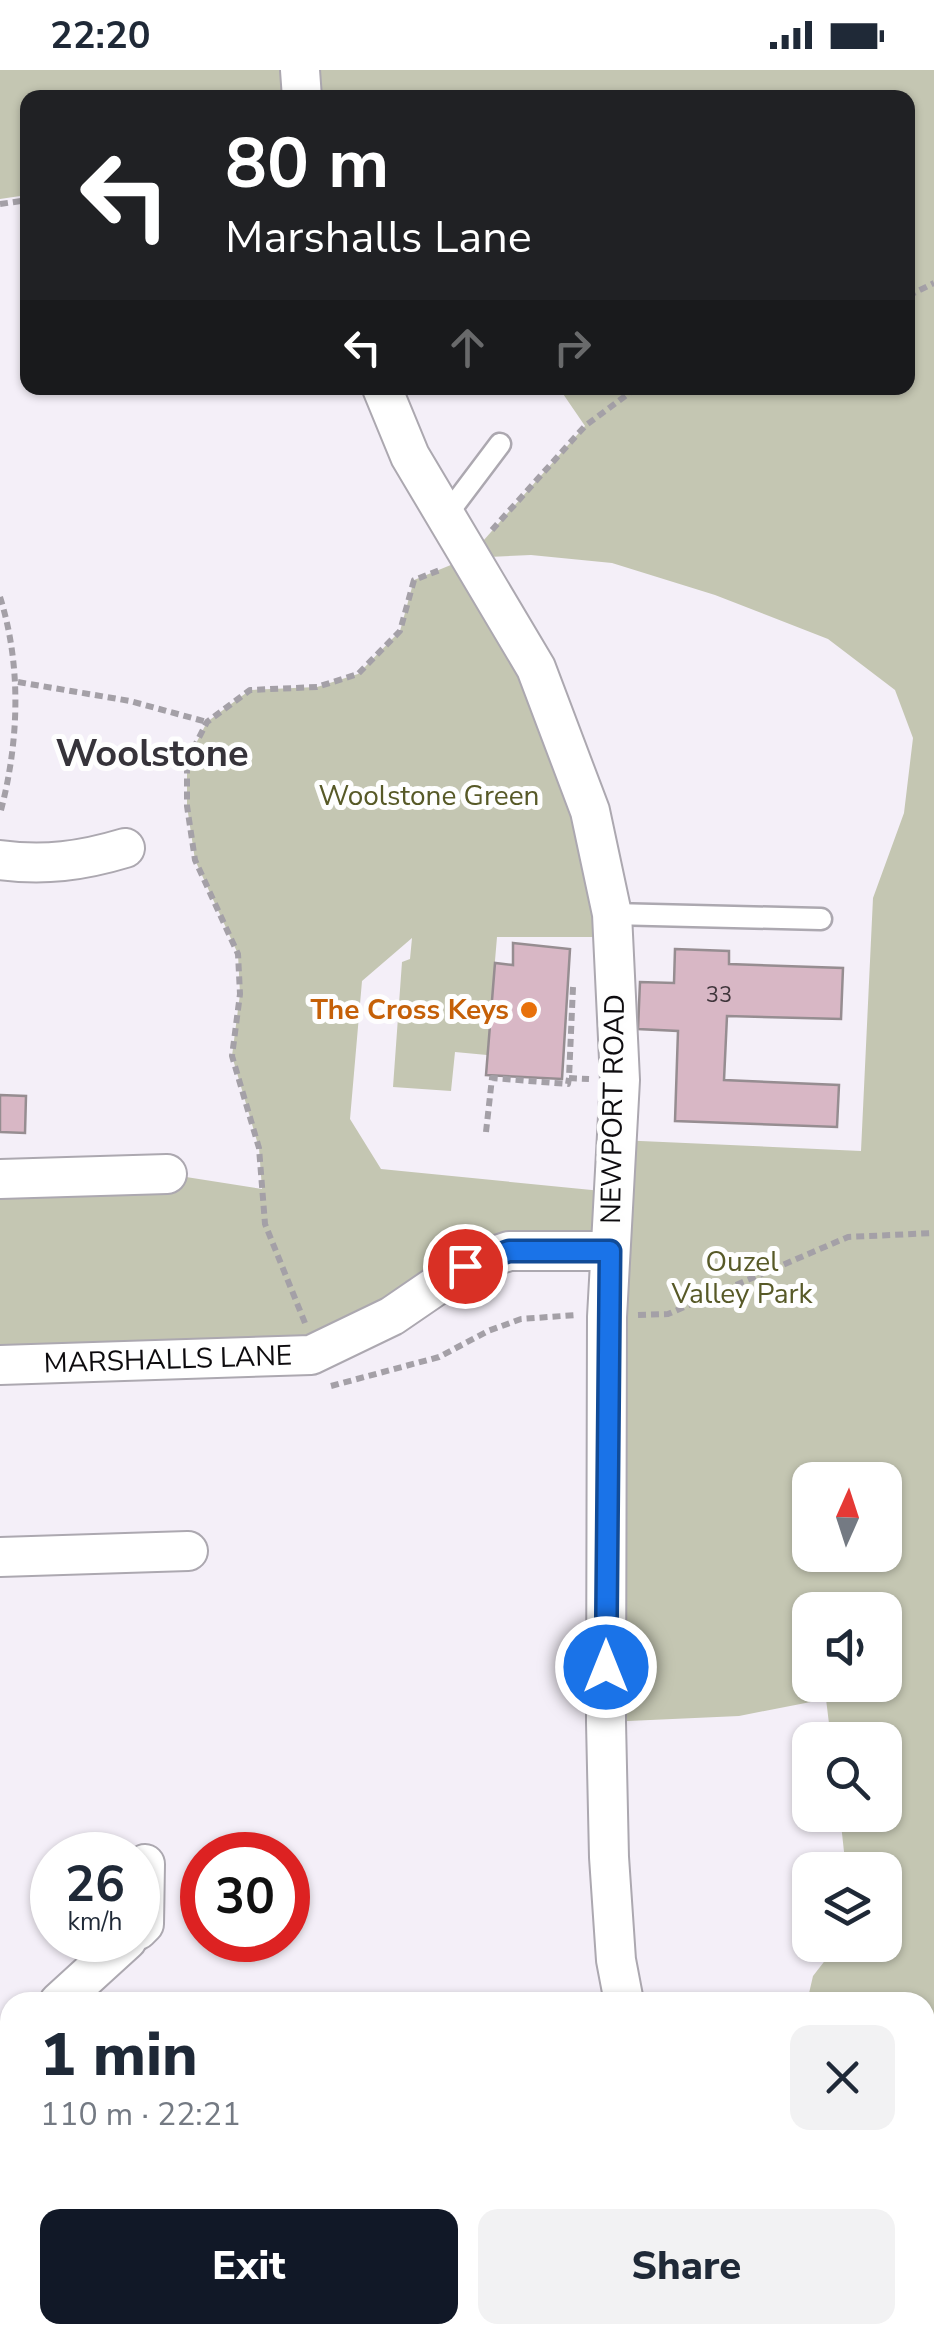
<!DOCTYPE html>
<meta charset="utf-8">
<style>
:root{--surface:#fff;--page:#f2f2f3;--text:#1f2937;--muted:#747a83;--accent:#111827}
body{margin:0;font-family:"Nunito Sans",sans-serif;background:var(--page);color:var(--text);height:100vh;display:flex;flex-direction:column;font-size:38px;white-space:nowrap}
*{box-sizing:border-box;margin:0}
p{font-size:32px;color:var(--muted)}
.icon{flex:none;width:55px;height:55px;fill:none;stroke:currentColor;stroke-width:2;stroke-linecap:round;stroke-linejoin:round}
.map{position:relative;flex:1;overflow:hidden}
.sheet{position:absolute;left:0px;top:1922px;width:935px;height:352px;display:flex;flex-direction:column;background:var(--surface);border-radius:30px 30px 0 0;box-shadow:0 2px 8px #0004}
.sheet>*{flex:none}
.banner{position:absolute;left:20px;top:20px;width:895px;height:305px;border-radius:20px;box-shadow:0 2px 8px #0004;background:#202124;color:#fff;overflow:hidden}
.needle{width:65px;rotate:3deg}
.buttons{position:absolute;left:792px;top:1392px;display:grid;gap:20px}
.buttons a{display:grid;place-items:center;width:110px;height:110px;border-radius:20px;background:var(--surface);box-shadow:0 2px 8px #0004;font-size:50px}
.speed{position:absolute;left:30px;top:1762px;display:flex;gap:20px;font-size:50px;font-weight:700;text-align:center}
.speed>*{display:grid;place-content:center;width:130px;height:130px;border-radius:50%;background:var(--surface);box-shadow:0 2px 8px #0004;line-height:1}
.speed small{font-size:25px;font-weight:400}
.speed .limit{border:15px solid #d22;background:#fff;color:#111}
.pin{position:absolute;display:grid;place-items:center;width:85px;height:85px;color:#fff;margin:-42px;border:5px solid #fff;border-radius:50%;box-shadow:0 2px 10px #0007}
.me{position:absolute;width:110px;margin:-55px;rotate:0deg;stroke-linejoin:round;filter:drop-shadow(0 0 8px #0008)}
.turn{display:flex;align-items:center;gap:35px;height:210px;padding:0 40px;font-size:45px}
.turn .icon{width:130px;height:130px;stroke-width:2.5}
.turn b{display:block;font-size:70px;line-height:85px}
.lanes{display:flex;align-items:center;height:95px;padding:0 40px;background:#0003;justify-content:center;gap:50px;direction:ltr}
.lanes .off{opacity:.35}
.round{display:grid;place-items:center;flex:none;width:105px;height:105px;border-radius:20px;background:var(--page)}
.summary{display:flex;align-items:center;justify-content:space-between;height:170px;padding:0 40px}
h1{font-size:60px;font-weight:800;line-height:75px}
.cta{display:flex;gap:20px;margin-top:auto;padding:20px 40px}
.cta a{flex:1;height:115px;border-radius:20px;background:var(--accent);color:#fff;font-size:40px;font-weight:800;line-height:115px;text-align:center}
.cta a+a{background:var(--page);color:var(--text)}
.status{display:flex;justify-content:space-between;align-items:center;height:70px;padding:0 50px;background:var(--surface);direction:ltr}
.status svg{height:28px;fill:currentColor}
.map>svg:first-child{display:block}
.green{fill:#c4c6b2;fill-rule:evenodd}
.building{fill:#d8b7c5;stroke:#968d91;stroke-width:2.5}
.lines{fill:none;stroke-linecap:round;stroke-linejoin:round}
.service-casing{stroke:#aca8b0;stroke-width:25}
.minor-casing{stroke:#aca8b0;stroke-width:42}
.path{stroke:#a4a0a7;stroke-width:6;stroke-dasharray:8 5;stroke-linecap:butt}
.service{stroke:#fff;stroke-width:20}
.minor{stroke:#fff;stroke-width:38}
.route-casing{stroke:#114b97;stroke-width:25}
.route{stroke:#1a73e8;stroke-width:18}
.food-dot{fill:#e8710a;stroke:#fefefe;stroke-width:4}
.labels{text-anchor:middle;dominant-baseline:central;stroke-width:10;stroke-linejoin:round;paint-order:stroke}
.number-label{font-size:22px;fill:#40363c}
.park-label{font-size:28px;fill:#575927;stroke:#fefefe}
.food-label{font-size:28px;font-weight:bold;fill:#c56008;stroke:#fefefe;text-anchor:end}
.street-label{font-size:28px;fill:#0d0b0e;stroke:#fefefe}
.district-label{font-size:38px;font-weight:bold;fill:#36333a;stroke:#fefefe}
</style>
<div class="status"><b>22:20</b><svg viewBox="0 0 49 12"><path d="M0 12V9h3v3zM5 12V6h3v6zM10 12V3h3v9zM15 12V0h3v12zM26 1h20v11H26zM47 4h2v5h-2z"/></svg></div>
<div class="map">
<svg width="934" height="2273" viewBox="0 0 934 2273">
<rect width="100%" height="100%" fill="#f4eff8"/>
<path class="green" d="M0 0H308L305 27 28 28 27 125 0 129Z
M320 0H934V2273H880L877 2265H925V1932H807L813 1906 837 1875H885V1800H846L840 1745H885V1670H831L826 1629 739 1646 606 1652 610 1181 543 1178 311 1285 0 1295V1109L167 1104 262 1119 259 1078 232 986 240 924 238 884 195 790 187 736V691L207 652 250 620 317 617 358 604 400 561 414 510 468 488 585 356 559 318H908V28H321ZM531 485 612 493 715 525 828 569 895 620 913 668 904 743 873 828 861 1081 618 1070 612 1122 381 1099 350 1049 362 911 412 868 410 889 402 892 393 1017 451 1021 455 982 487 985 497 867H615L536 598 468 488ZM810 1410H885V1485H810ZM810 1540H885V1615H810Z"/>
<path class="building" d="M513 873 570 879 562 1009 486 1005 495 893 513 895Z
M675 879 729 881V894L843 898 841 949 727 946 724 1010 839 1015 837 1057 675 1051 678 961 638 959 640 912 674 913Z
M0 1025 26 1026 25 1063 0 1062Z"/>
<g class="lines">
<g class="service-casing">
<path id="service" d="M445 447 500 374
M612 844 821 849"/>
</g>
<g class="minor-casing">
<g id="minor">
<path d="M300 0 302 28"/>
<path d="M382 318 410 386 536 598 590 741 612 844 620 1010 607 1247 606 1652 609 1787 616 1890 624 1932"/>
<path d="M0 790C44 796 82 791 125 778"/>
<path d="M0 1109 167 1104"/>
<path id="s1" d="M0 1295 311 1285 392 1246 465 1196 509 1181H610"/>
<path d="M0 1487 188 1481"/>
<path d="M138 1860 144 1854 145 1794"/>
<path d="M59 1932 127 1870"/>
<path d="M0 1999 10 1986"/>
<path d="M0 2032 10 2041"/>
<path d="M709 2265 712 2273"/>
</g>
</g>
<path class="path" d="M0 134 28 130
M908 226 934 213
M492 460 585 356 636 318
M0 527C22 597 19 673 0 744
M18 612 130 631 207 652
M573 917 569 1008 589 1009
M486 1062 492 1008 568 1014 569 1008
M638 1245 668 1244 848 1167 934 1163
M305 1253 265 1154 259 1078 232 986 240 924 238 884 195 790 187 736V691L207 652 250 620 317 617 358 604 400 561 414 510 440 500
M331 1316 439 1287 488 1261 521 1249 576 1245
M925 2154 934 2152
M208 2265 215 2273
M571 2273 586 2265"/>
<use href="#service" class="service"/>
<use href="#minor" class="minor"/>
</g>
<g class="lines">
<g class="route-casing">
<path id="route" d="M465 1196 509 1181H610L606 1597"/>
</g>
<use href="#route" class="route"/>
</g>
<circle class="food-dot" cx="529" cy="940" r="10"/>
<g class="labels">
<g class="number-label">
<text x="719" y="925">33</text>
</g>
<g class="park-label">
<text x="429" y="726">Woolstone Green</text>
<text x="742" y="1192">Ouzel<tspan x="742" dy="32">Valley Park</tspan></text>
</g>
<g class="food-label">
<text x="509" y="940">The Cross Keys</text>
</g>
<g class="street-label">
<text transform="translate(613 1039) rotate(-89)">NEWPORT ROAD</text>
<text stroke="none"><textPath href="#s1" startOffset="168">MARSHALLS LANE</textPath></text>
</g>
<g class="district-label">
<text x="152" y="683">Woolstone</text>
</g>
</g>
</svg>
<div class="buttons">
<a><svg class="needle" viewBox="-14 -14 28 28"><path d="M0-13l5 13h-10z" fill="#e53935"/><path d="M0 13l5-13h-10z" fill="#747a83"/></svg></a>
<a><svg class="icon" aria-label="sound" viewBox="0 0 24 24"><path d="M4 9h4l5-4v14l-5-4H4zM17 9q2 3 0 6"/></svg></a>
<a><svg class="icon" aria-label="search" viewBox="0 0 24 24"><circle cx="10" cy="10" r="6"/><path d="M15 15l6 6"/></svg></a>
<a><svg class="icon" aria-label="layers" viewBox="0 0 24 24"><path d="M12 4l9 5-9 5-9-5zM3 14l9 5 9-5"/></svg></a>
</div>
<div class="speed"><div>26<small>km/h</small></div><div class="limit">30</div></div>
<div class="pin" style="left:465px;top:1196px;background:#d93025"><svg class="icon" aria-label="arrive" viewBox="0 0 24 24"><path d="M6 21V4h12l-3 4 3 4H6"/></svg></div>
<svg class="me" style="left:606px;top:1597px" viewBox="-20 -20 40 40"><circle r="17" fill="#1a73e8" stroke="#fff" stroke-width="3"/><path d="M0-11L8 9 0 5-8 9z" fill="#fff"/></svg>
<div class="banner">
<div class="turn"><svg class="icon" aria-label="left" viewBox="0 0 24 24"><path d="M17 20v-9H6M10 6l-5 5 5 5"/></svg><div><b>80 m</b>Marshalls Lane</div></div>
<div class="lanes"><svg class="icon" aria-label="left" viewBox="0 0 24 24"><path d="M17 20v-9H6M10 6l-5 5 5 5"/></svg><svg class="icon off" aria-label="ahead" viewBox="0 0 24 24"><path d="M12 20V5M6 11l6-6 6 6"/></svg><svg class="icon off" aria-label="right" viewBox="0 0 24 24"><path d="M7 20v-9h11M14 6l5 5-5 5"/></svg></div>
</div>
<section class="sheet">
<div class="summary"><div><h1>1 min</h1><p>110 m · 22:21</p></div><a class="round"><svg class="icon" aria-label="close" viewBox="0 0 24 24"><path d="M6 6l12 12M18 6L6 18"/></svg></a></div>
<div class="cta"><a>Exit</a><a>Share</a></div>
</section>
</div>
